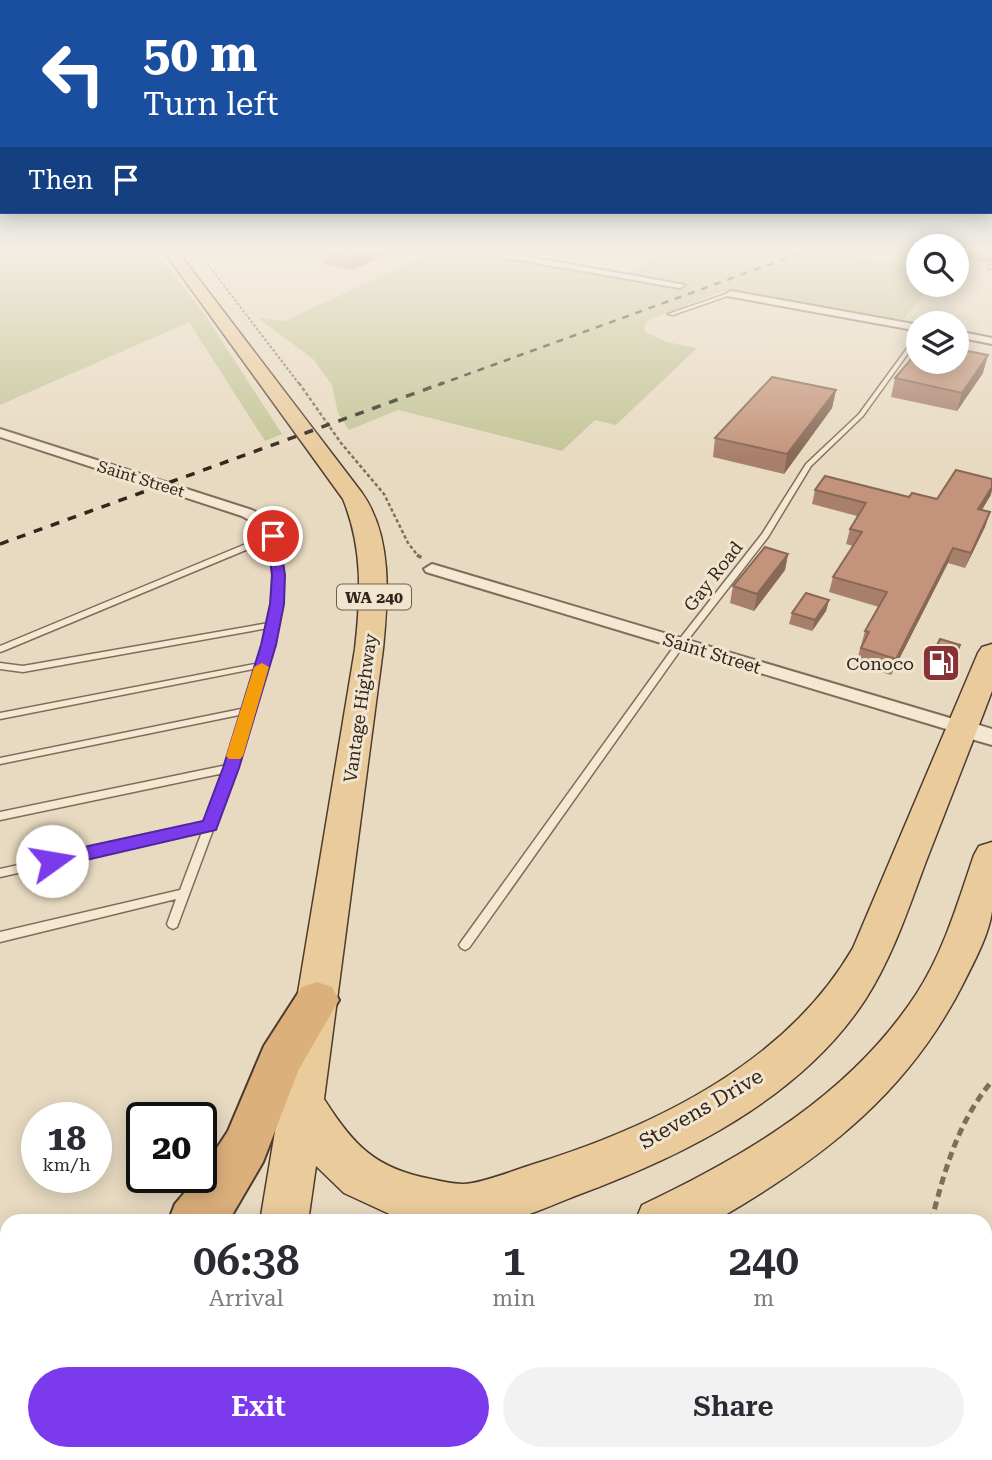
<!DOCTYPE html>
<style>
:root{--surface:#fff;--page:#f2f2f3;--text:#2b2b33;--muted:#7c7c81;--accent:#7c3aed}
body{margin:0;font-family:"Roboto Serif",serif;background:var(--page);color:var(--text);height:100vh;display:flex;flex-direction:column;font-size:26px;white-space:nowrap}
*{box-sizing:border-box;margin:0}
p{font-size:23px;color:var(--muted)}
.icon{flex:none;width:38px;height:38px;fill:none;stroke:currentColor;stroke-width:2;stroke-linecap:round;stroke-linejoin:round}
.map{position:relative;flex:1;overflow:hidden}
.side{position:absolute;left:0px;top:1214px;width:992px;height:247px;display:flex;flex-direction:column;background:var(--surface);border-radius:21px 21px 0 0;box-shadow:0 4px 18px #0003}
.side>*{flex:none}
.guide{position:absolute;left:0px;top:0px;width:992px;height:214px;box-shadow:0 4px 18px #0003;background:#1a4fa0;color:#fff;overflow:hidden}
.buttons{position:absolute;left:906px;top:234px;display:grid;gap:14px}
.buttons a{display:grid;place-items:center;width:63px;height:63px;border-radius:50%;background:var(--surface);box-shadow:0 4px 18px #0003;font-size:35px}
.speed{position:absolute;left:21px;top:1102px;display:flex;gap:14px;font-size:35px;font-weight:700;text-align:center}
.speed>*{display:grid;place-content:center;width:91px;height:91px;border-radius:50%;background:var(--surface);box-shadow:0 4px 18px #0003;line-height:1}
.speed small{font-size:18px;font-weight:400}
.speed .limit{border:4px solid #111;border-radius:10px;background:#fff;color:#111}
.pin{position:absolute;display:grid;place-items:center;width:60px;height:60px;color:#fff;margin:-30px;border:4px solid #fff;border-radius:50%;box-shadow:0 2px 7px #0007}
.me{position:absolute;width:77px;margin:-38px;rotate:77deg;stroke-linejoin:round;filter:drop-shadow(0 0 5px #0008)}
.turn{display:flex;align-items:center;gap:24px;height:147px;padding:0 28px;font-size:32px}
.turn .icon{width:91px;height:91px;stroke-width:2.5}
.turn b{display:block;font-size:49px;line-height:60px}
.then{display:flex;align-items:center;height:66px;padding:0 28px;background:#0003;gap:14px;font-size:26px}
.eta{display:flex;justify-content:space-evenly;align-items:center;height:119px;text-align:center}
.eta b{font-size:42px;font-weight:600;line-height:49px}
.action{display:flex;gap:14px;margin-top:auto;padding:14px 28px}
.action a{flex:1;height:80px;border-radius:42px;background:var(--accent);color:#fff;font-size:28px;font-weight:600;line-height:80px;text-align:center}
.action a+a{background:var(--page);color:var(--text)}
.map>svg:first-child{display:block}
.green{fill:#c3c597}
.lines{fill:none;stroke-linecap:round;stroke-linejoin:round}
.service-casing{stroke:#806c5b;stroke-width:3}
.minor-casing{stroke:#806c5b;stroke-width:4}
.tertiary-casing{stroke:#806c5b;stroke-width:4}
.primary-casing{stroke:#4e3b2f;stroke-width:3}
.trunk-casing{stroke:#4e3b2f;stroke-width:4}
.path-far3{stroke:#806c5b;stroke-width:2;stroke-dasharray:2.5 2;stroke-linecap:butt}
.path-far2{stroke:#806c5b;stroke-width:2.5;stroke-dasharray:3.5 2.5;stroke-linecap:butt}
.path-far1{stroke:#806c5b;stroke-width:3.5;stroke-dasharray:5 3.5;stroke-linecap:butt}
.path{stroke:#806c5b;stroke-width:5;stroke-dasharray:8 5;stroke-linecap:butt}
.service{fill:#f4e8d3;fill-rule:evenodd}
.minor{fill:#f4e8d3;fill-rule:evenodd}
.tertiary{fill:#f4e8d3;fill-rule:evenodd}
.primary{fill:#e9cb9c;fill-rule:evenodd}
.trunk{fill:#dcb07b;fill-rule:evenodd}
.rail-far1{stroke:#31261d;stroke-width:2.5;stroke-dasharray:7 7;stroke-linecap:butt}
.rail{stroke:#31261d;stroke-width:3.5;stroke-dasharray:9 9;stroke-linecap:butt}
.wall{fill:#a87f6a}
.shaded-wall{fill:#886856}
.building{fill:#c3947b;stroke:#886856;stroke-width:2}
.route{fill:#7c3aed;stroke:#51269a;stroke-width:2}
.slow{fill:#f59e0b}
.labels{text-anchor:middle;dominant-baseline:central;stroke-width:6;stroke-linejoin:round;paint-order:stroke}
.far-street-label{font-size:16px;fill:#31261d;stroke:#f1e5d0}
.shield{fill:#f1e5d0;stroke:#6b5f53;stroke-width:2}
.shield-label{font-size:16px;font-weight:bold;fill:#31261d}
.street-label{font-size:18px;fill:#31261d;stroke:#f1e5d0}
.poi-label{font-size:18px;fill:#31261d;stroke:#f1e5d0;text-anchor:end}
.near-street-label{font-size:21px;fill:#31261d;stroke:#f1e5d0}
</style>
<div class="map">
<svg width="992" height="1460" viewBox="0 0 992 1460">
<rect width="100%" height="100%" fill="#e8dac1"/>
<path class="green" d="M0 253H158L205 315 282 434 265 441 189 322 0 405Z
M430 253H481L624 276 659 253H834L919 266V285H932L903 320 726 290 649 320 644 326 645 332 667 342 697 348 616 425 595 420 562 451 398 410 349 430 338 413 332 385 313 359 258 318 285 321Z"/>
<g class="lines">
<g class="service-casing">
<path id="service" d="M988 266H992V269L988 268Z
M729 293 733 294 673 315 668 314Z
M919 332V338L863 416 811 466 768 537 684 645 469 948 465 950 461 948 459 945 461 942 678 641 762 534 806 464 859 414Z
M270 534H276L277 536 281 565V595L278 624 271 653 236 768 177 927 173 929 169 927 167 924 176 899 0 942V932L180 890 202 832 0 877V869L205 823 224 773 0 820V812L227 765 244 714 0 764V758L246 708 258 668 0 719V713L260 663 268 628 23 672 0 669V663L23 666 269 623C273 595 274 569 270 540L3 651 0 652V646Z"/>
</g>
<g class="minor-casing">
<path id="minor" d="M491 253H508L685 285 680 288 495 256Z
M731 291 919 325V331L727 296 726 294Z
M957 331 992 338V344L957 337Z
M0 429 252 510 269 519 281 536 273 541 268 539 258 525 242 516 0 437Z
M432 564 970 724 973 728 970 732H956L426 572 424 569Z"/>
</g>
<g class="tertiary-casing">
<path id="tertiary" d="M963 720 992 729V745L954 734 951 728 954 722Z"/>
</g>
<g class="primary-casing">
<path id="primary" d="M165 253H179L362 493C393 537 388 598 383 649L324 1099C353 1145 376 1169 431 1179 440 1181 453 1184 462 1184 477 1185 518 1169 534 1164 656 1126 787 1062 853 948L978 653 982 647 992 644V691C970 749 947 807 925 864 908 910 892 958 865 1000 800 1099 683 1156 575 1196 552 1205 525 1218 500 1222 468 1226 427 1222 394 1222L396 1217 344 1193 316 1166 308 1222H260L355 649C361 596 363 548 343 499Z
M992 842C992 864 992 889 992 911 989 934 975 960 965 980 910 1091 825 1157 720 1218L712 1222H635L642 1205C748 1155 852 1093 917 993 944 951 958 902 974 855L979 846Z
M230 1454H286L285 1460H229Z
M302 1454H359L357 1460H300Z"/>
</g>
<g class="trunk-casing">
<path id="trunk" d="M317 982 332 987 339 1000 299 1069 263 1162 228 1222H168L175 1204 197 1178H201V1172L228 1131 264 1046 302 987Z
M7 1317V1373L0 1375V1319Z
M7 1408V1454H30L25 1460H0V1410Z
M138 1454H203L205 1460H141Z"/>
</g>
<path class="path-far3" d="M199 253 300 385"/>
<path class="path-far2" d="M299 383 341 443 384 494 408 543 419 557"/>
<path class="path-far1" d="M417 555 424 559"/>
<path class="path" d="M931 1222C945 1170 957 1123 992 1081
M419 1454 430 1460
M571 1460 587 1454"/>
<use href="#service" class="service"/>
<use href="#minor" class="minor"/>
<use href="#tertiary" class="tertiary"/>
<use href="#primary" class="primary"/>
<use href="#trunk" class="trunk"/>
<path class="rail-far1" d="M438 385 801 253"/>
<path class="rail" d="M0 544 443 383"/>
</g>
<path class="wall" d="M322 253H389L352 270 324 264Z
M957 253H992V263L957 258Z
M983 373 957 411 891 397 895 378Z
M836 390 832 408 784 474 713 457 715 438Z
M992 479V491L982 510 990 512 985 527 965 568 948 563 891 675 856 664 865 631 879 607 829 592 833 577 853 546 846 544 850 529 857 516 812 504 815 490 937 499Z
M788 554 785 570 754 611 730 603 733 586Z
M829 600 826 611 812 631 789 624 792 613Z
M956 656 947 676 927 670 931 658Z"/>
<path class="shaded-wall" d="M364 253H389L352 270 351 258Z
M988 355 983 373 957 411 962 393Z
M836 390 832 408 784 474 787 454Z
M992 487 991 495 973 524 978 509Z
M990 512 985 527 965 568 971 553Z
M953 548 948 563 891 675 896 659Z
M788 554 785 570 754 611 757 594Z
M829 600 826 611 812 631 815 620Z"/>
<path class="building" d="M322 253H364L351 258Z
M957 349 988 355 962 393 895 378 919 350V362H957Z
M772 377 836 390 787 454 715 438Z
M956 470 992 479V487L978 509 990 512 971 553 953 548 896 659 861 648 869 632 865 631 887 592 833 577 862 532 850 529 866 503 815 490 825 476 909 497 912 493 937 499Z
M765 547 788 554 757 594 733 586Z
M806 593 829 600 815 620 792 613Z
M940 639 960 645 951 665 931 658Z"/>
<linearGradient id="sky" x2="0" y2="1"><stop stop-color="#8cb7d3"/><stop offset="0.55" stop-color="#f5eee3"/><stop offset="1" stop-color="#f5eee3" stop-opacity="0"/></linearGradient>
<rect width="992" height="457" fill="url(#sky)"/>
<path class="route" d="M273 532 279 536 285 575 284 604 276 645 239 768 216 830 52 868 46 866 43 861 46 856 52 854 203 821 223 768 261 645 270 604 272 575 267 536Z"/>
<path class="slow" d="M262 663 269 667 243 756 240 759H229L226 756 254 667Z"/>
<defs>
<g id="fuel-square" transform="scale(2.0125)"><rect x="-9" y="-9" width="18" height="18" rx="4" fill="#893138" stroke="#f1e5d0"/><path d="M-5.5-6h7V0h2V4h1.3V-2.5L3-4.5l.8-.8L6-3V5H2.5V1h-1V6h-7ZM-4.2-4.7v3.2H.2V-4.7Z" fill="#fff"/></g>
</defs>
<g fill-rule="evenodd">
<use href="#fuel-square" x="941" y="663"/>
</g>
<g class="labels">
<g class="far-street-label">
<text transform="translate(141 479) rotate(17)">Saint Street</text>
</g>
<rect class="shield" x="337" y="584.5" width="74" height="25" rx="5"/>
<g class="shield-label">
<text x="374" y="597">WA 240</text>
</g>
<g class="street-label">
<text transform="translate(713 576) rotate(-52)">Gay Road</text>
<text transform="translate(712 653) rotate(17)">Saint Street</text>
<text transform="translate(360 708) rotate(-82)">Vantage Highway</text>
</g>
<g class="poi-label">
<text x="914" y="663">Conoco</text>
</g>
<g class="near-street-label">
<text transform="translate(701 1109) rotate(-30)">Stevens Drive</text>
</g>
</g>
</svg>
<div class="buttons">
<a><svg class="icon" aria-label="search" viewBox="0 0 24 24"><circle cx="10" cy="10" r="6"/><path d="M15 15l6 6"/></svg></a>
<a><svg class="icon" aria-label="layers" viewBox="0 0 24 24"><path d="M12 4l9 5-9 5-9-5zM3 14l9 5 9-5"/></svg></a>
</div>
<div class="speed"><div>18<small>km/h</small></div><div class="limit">20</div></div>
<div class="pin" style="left:273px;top:536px;background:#d93025"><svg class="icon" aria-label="arrive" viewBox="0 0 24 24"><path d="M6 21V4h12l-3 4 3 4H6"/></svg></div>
<svg class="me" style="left:52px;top:861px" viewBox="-20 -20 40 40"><circle r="19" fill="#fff"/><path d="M0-13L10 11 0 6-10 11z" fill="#7c3aed"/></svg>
<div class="guide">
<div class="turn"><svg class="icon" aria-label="left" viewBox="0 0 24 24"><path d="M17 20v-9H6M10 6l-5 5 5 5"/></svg><div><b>50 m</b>Turn left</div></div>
<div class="then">Then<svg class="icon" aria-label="arrive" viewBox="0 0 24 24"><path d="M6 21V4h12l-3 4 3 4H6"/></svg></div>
</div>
<section class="side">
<div class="eta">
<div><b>06:38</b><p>Arrival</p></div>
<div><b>1</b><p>min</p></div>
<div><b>240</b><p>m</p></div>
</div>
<div class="action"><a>Exit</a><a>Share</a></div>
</section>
</div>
